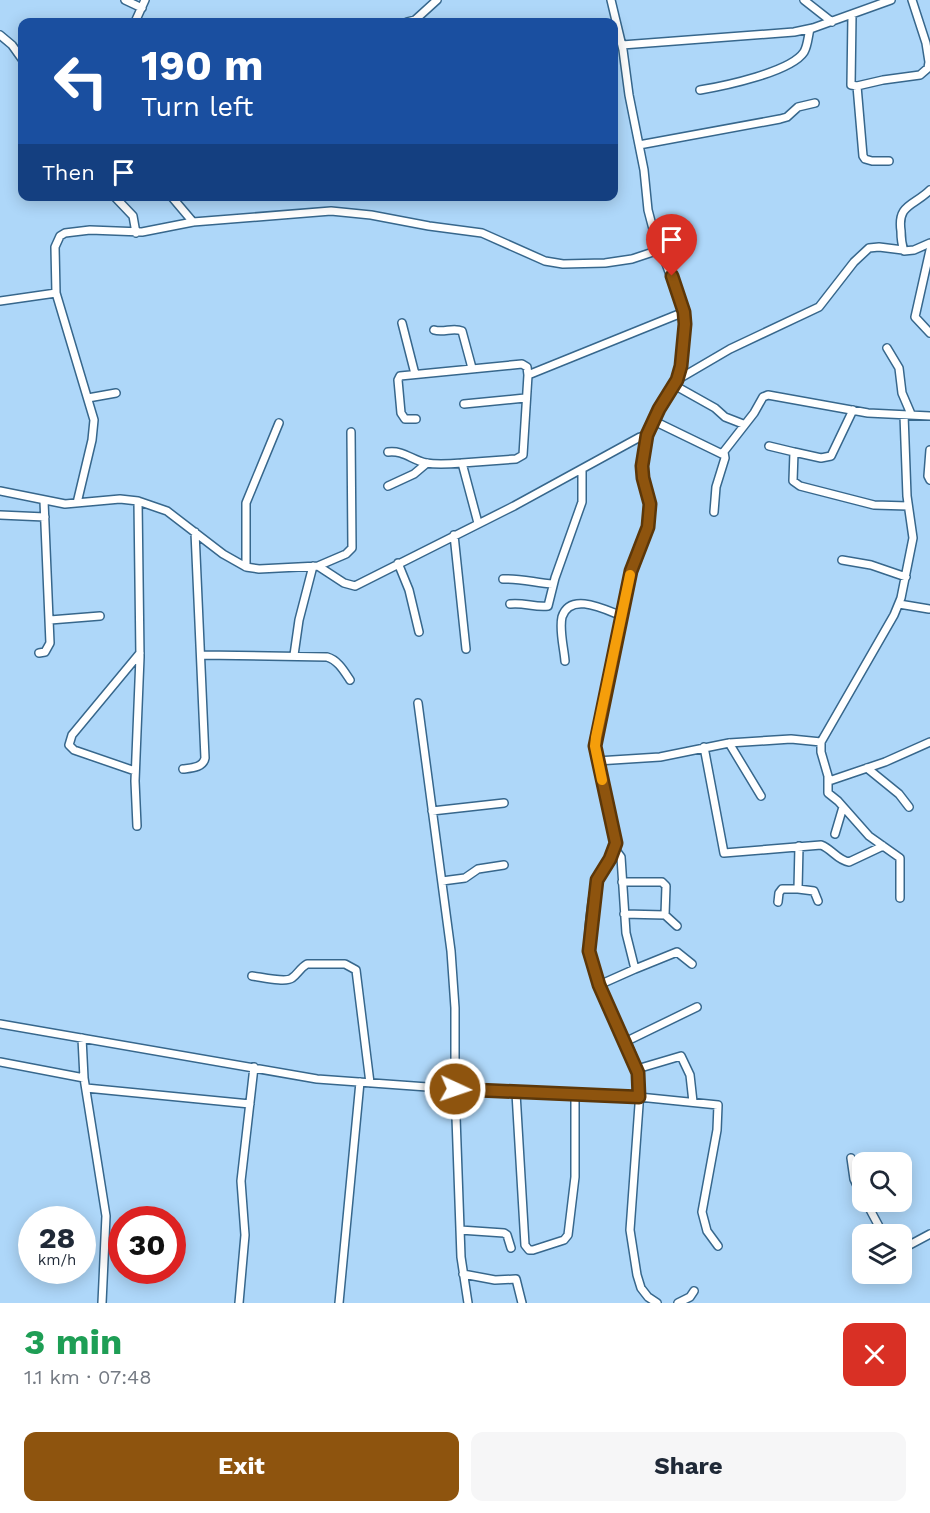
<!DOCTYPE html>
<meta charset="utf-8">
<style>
:root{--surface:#fff;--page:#f6f6f7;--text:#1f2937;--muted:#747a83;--accent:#8e540e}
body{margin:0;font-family:"Work Sans",sans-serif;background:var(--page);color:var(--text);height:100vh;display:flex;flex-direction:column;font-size:22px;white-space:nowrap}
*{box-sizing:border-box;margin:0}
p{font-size:20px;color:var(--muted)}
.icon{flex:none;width:33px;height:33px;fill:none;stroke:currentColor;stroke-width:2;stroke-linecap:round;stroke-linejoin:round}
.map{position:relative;height:1303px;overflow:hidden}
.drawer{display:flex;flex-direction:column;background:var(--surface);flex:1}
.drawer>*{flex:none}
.hud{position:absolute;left:18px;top:18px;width:600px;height:183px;border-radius:12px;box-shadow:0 3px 15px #0003;background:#1a4fa0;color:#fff;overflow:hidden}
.fabs{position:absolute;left:852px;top:1152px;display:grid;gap:12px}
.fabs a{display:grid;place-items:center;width:60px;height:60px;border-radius:12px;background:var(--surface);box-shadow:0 3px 15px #0003;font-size:30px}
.speed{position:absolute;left:18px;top:1206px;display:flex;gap:12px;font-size:30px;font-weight:700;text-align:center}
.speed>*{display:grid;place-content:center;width:78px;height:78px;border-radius:50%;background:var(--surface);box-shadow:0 3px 15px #0003;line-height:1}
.speed small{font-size:15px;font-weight:400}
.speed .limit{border:9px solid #d22;background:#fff;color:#111}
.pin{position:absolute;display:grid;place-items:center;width:51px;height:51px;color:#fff;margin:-62px -26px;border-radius:50% 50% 50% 0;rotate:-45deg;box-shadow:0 0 6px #0007}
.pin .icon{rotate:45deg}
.me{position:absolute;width:66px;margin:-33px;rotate:93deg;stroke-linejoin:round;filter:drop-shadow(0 0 4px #0008)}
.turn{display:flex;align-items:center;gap:21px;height:126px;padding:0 24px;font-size:27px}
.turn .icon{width:78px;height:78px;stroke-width:2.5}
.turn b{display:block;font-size:42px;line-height:51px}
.then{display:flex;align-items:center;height:57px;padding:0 24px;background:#0003;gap:12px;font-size:22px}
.round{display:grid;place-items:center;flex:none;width:63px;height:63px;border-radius:12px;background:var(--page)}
.summary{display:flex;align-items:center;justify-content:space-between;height:102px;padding:0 24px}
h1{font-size:36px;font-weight:700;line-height:45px;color:#1e9e55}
.primary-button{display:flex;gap:12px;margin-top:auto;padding:12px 24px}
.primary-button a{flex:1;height:69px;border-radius:12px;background:var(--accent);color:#fff;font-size:24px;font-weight:700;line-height:69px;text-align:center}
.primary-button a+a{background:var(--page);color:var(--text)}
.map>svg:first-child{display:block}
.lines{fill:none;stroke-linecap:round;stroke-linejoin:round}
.street-casing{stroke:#37678c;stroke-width:10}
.street{stroke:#fff;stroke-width:7}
.route-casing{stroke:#5c3709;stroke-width:15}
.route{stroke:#8e540e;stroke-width:10}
.slow{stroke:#f59e0b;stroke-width:10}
</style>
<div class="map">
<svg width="930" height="1303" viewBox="0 0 930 1303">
<rect width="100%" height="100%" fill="#aed7f9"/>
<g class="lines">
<g class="street-casing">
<path id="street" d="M125 0 142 8
M611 0 623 50 629 95 644 170 648 210 653 229 684 312 681 366 677 380 659 409 647 435 645 446 642 466 643 478 650 504 648 527 631 571 596 737 597 761 616 843C613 857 602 866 597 879 592 894 587 938 589 953 596 1002 638 1041 640 1091L630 1230 637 1275 641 1288 648 1297 657 1303
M804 0 832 22
M852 15 851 85 857 86 883 80 920 75 928 68 929 62 926 43 912 0
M135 22 145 0
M407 22 415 20 437 0
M0 35 12 45 22 59
M622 45 794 32 813 28 891 0
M857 86 863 156 865 159 872 161H889
M700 90C724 86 791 72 804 52 808 45 808 36 810 29
M639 145 780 119 787 117 798 107 815 103
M930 190C914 206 897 204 901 231 901 238 902 245 904 251L914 250 930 243
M114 196 133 216 136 233
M171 196 193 222
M930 250 915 317 930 333
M0 301 56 293
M402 323 415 374
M434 330C444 333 453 327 462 331L472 368
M887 348 899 368 902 393 911 414
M677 380 730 349 819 307 854 262 869 248 879 247 903 250
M674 385 715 408 725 417 743 424
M88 398 116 393
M464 404 525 398
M853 410 831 456 821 458 794 452 793 481 800 486 874 505 908 506
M416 419H405L401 413 398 380 400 376 522 364 527 367 528 375
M654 421 722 454 754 413 763 397 768 395 868 413 930 416
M769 446 794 452
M930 450 928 476 930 480
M388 452C403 450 412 460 426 463 438 465 450 464 462 463
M388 486 414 474 427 463
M0 491 65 504 120 499 138 501 167 511 223 554 246 567 259 569 318 566 344 583 355 586 514 506 640 437 647 435
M77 503 92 440 94 420 56 293 55 247 60 236 65 233 90 230 142 232 193 222 331 211 371 215 429 226 482 233 545 261 563 264 605 263 632 259 662 249
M714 512 716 487 725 458 724 452
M0 515 45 517
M478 523 462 463 516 459 523 455 528 375 684 312
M454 535 466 649
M842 560 871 565 906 577
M398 563 409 590 419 632
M318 566 346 554 352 548 351 432
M246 567V503L279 423
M503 579C520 578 536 583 553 584
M510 604C523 602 536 608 548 606L555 578 582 502V469
M899 604 929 609
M50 620 100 616
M39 653 45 652 50 643 44 501
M201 655 327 657C338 660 344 671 350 680
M294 655 299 620 313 566
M565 661C564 648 559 630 562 617 570 591 606 610 622 616
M418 703 451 951 455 1008V1089L461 1257 468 1303
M821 742V752L828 776V793L838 801 869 836 900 858V898
M729 743 761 796
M704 747 724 853 821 845C832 849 837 860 849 862L883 846
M597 761 660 757 729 743 791 739 821 742 894 615 901 598 913 538 907 496 904 415
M867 768 899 794 909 807
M183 769C191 768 203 768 205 758L195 532
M135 771 74 750 69 745 72 735 140 653
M829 781 885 762 930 742
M432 811 504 803
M137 826 135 781 140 657 138 501
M835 834 843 807
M799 846 798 889 814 891 818 901
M442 881 465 878 478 869 504 865
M622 882H662L666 886 665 915
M778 902 779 893 782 889H798
M624 914 665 915 677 926
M635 969 677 952 692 964
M252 976C261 977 286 983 292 978 298 974 300 968 307 964H345L356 970 370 1083
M599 985 635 969 626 933 621 857 615 849
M0 1024 317 1079 455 1089 639 1097 718 1105 717 1130 702 1212 707 1231 718 1246
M625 1042 697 1007
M0 1062 84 1078 82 1038
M637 1069 681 1056 690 1075 693 1102
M84 1078 106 1216 102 1303
M86 1088 250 1104
M516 1093 525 1245 529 1250H533L564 1240 568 1235 575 1177V1096
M851 1158 854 1179 862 1196
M866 1202 883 1234
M460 1230 504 1233 507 1235 511 1248
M902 1249 930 1234
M463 1274 495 1280 516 1279 522 1303
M239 1303 245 1235 241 1181 254 1067
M339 1303 360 1082
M678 1303 690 1297 694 1291"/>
</g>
<use href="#street" class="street"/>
</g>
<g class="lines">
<g class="route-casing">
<path id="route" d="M455 1089 639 1097 638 1073 599 985 589 951 597 880 610 859 616 843 595 746 631 571 648 527 650 504 643 478 642 466 647 435 659 409 677 380 681 366 685 324 684 312 672 276"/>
</g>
<use href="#route" class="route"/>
<path class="slow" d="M602 780 595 746 596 737 630 575"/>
</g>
</svg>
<div class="fabs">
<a><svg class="icon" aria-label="search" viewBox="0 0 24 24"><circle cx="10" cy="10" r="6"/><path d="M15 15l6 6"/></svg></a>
<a><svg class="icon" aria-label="layers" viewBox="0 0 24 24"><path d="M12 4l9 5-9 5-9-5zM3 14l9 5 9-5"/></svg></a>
</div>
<div class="speed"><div>28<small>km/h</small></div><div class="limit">30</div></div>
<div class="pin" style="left:672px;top:276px;background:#d93025"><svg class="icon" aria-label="arrive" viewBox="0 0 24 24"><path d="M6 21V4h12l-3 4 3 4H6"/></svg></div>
<svg class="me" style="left:455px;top:1089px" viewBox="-20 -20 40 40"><circle r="17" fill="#8e540e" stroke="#fff" stroke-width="3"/><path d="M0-11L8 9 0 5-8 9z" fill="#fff"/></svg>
<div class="hud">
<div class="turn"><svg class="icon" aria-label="left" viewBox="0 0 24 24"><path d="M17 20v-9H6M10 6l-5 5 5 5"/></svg><div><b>190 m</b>Turn left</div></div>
<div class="then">Then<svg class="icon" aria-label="arrive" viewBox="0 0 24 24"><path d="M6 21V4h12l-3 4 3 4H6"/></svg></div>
</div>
</div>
<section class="drawer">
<div class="summary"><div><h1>3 min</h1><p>1.1 km · 07:48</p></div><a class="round" style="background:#d93025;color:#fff"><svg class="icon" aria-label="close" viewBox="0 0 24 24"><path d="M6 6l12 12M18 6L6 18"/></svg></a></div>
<div class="primary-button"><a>Exit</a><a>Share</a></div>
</section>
